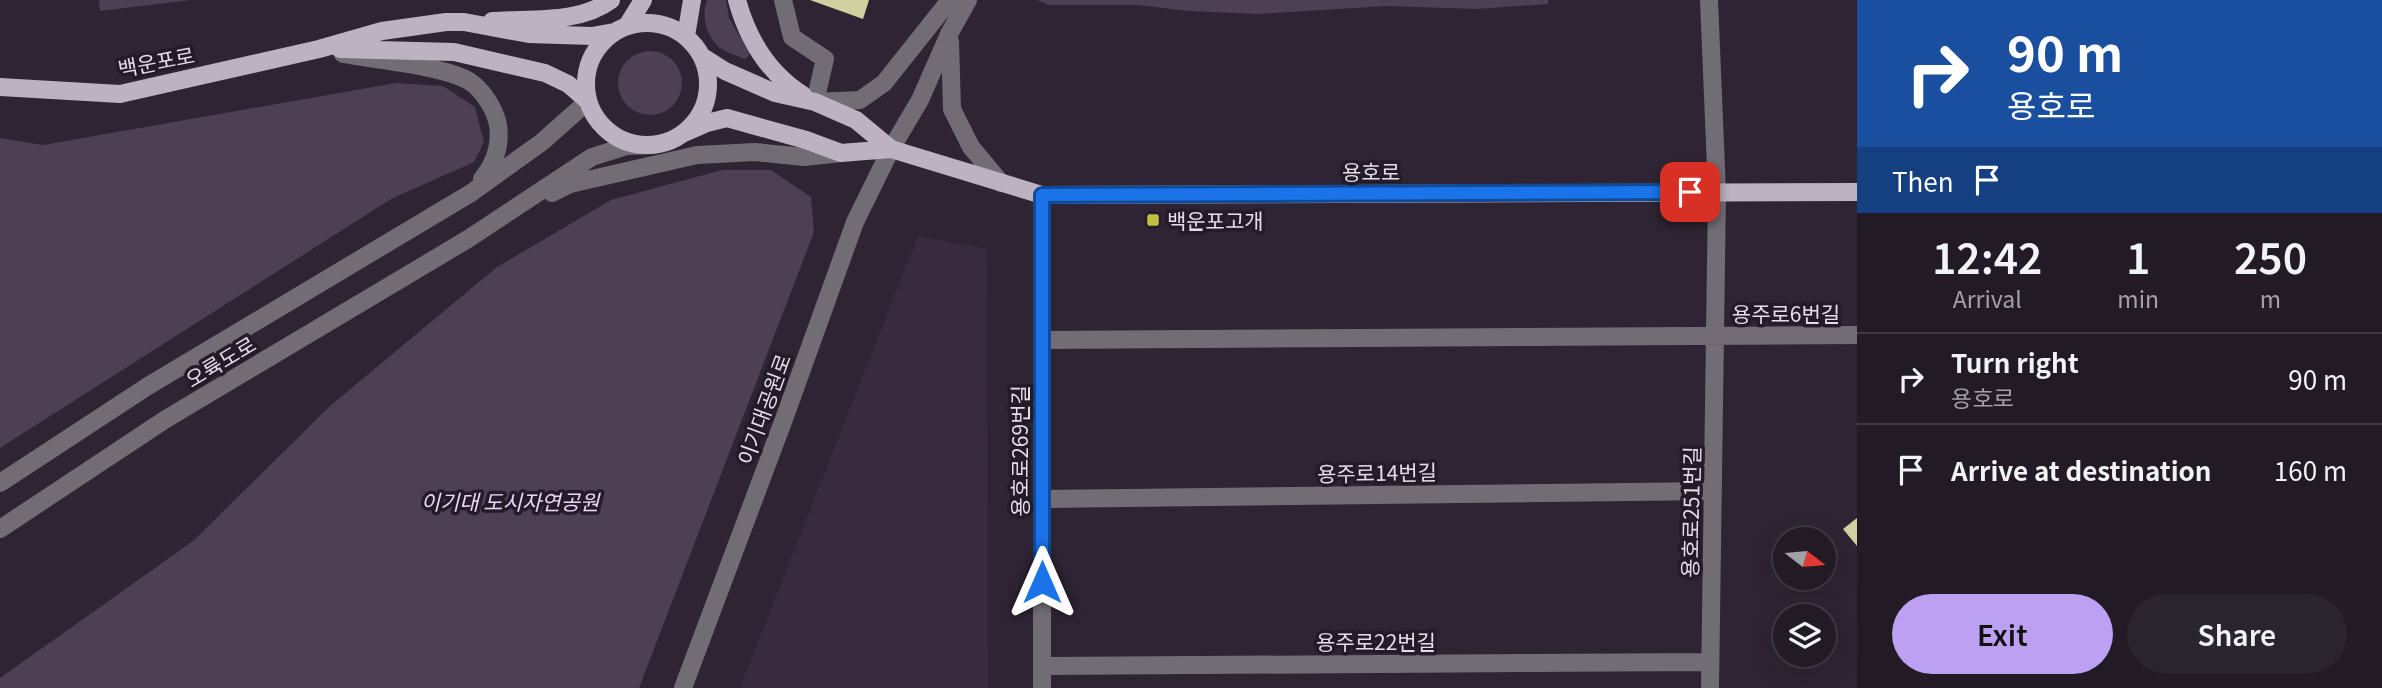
<!DOCTYPE html>
<meta charset="utf-8">
<style>
:root{--surface:#221b26;--page:#2a242e;--text:#f1f3f6;--muted:#a2a1a7;--line:#3f3943;--accent:#bca0f2}
body{margin:0;font-family:Georgia,"Noto Sans KR",serif;background:var(--page);color:var(--text);height:100vh;display:flex;flex-direction:column;font-size:26px;white-space:nowrap}
*{box-sizing:border-box;margin:0}
p{font-size:23px;color:var(--muted)}
.icon{flex:none;width:38px;height:38px;fill:none;stroke:currentColor;stroke-width:2;stroke-linecap:round;stroke-linejoin:round}
.map{position:relative;flex:1;overflow:hidden}
.details{display:flex;flex-direction:column;background:var(--surface);width:525px}
.details>*{flex:none}
.guide{background:#1a4fa0;color:#fff;overflow:hidden}
.needle{width:46px;rotate:106deg}
.controls{position:absolute;left:1773px;top:527px;display:grid;gap:14px}
.controls a{display:grid;place-items:center;width:63px;height:63px;border-radius:50%;background:var(--surface);box-shadow:0 7px 28px #0002,0 0 0 2px var(--line);font-size:35px}
.pin{position:absolute;display:grid;place-items:center;width:60px;height:60px;color:#fff;margin:-30px;border-radius:14px;box-shadow:0 4px 10px #0006}
.me{position:absolute;width:77px;margin:-38px;rotate:0deg;stroke-linejoin:round;filter:drop-shadow(0 0 5px #0008)}
.turn{display:flex;align-items:center;gap:24px;height:147px;padding:0 35px;font-size:32px}
.turn .icon{width:91px;height:91px;stroke-width:2.5}
.turn b{display:block;font-size:49px;line-height:60px}
.then{display:flex;align-items:center;height:66px;padding:0 35px;background:#0003;gap:14px;font-size:26px}
.eta{display:flex;justify-content:space-evenly;align-items:center;height:119px;text-align:center}
.eta b{font-size:42px;font-weight:600;line-height:49px}
.action{display:flex;gap:14px;margin-top:auto;padding:14px 35px}
.action a{flex:1;height:80px;border-radius:42px;background:var(--accent);color:#111;font-size:28px;font-weight:600;line-height:80px;text-align:center}
.action a+a{background:var(--page);color:var(--text)}
ul{padding:0;list-style:none}
li{display:flex;align-items:center;gap:21px;height:91px;padding:0 35px;border-top:2px solid var(--line)}
li div{flex:1}
li b{display:block;font-size:26px}
li em{font-style:normal}
main{display:flex;flex:1;min-height:0}
.map>svg:first-child{display:block}
.built{fill:#392b3f}
.green{fill:#4d3f54}
.building{fill:#d0d19f}
.lines{fill:none;stroke-linecap:round;stroke-linejoin:round}
.minor{stroke:#726d75;stroke-width:18}
.major{stroke:#bcb2c2;stroke-width:18}
.route-casing{stroke:#114b97;stroke-width:18}
.route{stroke:#1a73e8;stroke-width:12}
.poi-dot{fill:#c0be41;stroke:#241b29;stroke-width:2.5}
.labels{text-anchor:middle;dominant-baseline:central;stroke-width:7;stroke-linejoin:round;paint-order:stroke}
.street-label{font-size:21px;fill:#e4dde7;stroke:#241b29}
.poi-label{font-size:21px;fill:#e4dde7;stroke:#241b29;text-anchor:start}
.park-label{font-size:21px;font-style:italic;fill:#eed4fa;stroke:#241b29}
</style>
<main>
<div class="map">
<svg width="1857" height="688" viewBox="0 0 1857 688">
<rect width="100%" height="100%" fill="#2e2433"/>
<path class="built" d="M918 236 987 249 988 688H740Z"/>
<path class="green" d="M99 0H191L100 11Z
M707 0H726L729 18 750 54 745 59C737 56 725 52 719 47 706 36 701 15 707 0Z
M1037 0H1548V4L1477 9 1386 6 1256 14 1188 11 1138 5H1048Z
M618 83a32 32 0 1 1 64 0a32 32 0 1 1-64 0Z
M396 83 443 86 475 107 484 142 474 162 391 199 0 448V138L43 145Z
M722 170H771L811 197 814 232 639 688H0V678L193 541 330 406 497 267 611 200Z"/>
<path class="building" d="M810 0H869L863 19Z
M1857 518V546L1843 529Z"/>
<g class="lines">
<path class="minor" d="M783 0 792 37 825 59 815 102 860 100 884 83 950 0
M1709 0 1717 192 1710 688
M950 41 952 109 971 147 1001 183
M343 54C376 60 443 66 469 81 483 90 495 109 498 125 501 146 495 163 482 179
M552 193 570 184 697 155 755 152 804 157 841 153
M1042 340 1857 335
M0 483 148 386 471 193 542 142 588 101
M1042 499 1713 491
M0 529 166 419 468 239 592 157 627 146 654 145
M1042 666 1710 662
M683 688 784 419 855 222 891 149 920 100 949 34 968 0
M1042 688V195"/>
<path class="major" d="M737 0C748 40 768 73 803 95
M492 21C531 18 579 24 611 0
M586 84a61 61 0 1 1 122 0a61 61 0 1 1-122 0Z
M627 26 643 0
M686 36 692 0
M340 49 454 52 545 73 568 84 588 101
M703 57 725 71 775 93 815 102 856 120 891 149
M0 87 120 94 319 49 382 31 446 22H464L529 34 592 36 614 32
M684 133 707 123 727 118 806 140 841 153 891 149 1042 195 1857 192"/>
</g>
<g class="lines">
<g class="route-casing">
<path id="route" d="M1042 582V195L1690 192"/>
</g>
<use href="#route" class="route"/>
</g>
<rect class="poi-dot" x="1146" y="213" width="14" height="14" rx="3.5"/>
<g class="labels">
<g class="street-label">
<text transform="translate(156 61) rotate(-11)">백운포로</text>
<text x="1371" y="171">용호로</text>
<text x="1786" y="313">용주로6번길</text>
<text transform="translate(220 361) rotate(-31)">오륙도로</text>
<text transform="translate(763 409) rotate(-70)">이기대공원로</text>
<text transform="translate(1019 451) rotate(-90)">용호로269번길</text>
<text transform="translate(1377 472) rotate(-1)">용주로14번길</text>
<text transform="translate(1690 512) rotate(-89)">용호로251번길</text>
<text x="1376" y="641">용주로22번길</text>
</g>
<g class="poi-label">
<text x="1167" y="220">백운포고개</text>
</g>
<g class="park-label">
<text x="510" y="501">이기대 도시자연공원</text>
</g>
</g>
</svg>
<div class="controls">
<a><svg class="needle" viewBox="-14 -14 28 28"><path d="M0-13l5 13h-10z" fill="#e53935"/><path d="M0 13l5-13h-10z" fill="#a2a1a7"/></svg></a>
<a><svg class="icon" aria-label="layers" viewBox="0 0 24 24"><path d="M12 4l9 5-9 5-9-5zM3 14l9 5 9-5"/></svg></a>
</div>
<div class="pin" style="left:1690px;top:192px;background:#d93025"><svg class="icon" aria-label="arrive" viewBox="0 0 24 24"><path d="M6 21V4h12l-3 4 3 4H6"/></svg></div>
<svg class="me" style="left:1042px;top:582px" viewBox="-20 -20 40 40"><path d="M0-17L14 15 0 8-14 15z" fill="#1a73e8" stroke="#fff" stroke-width="4"/></svg>
</div>
<section class="details">
<div class="guide">
<div class="turn"><svg class="icon" aria-label="right" viewBox="0 0 24 24"><path d="M7 20v-9h11M14 6l5 5-5 5"/></svg><div><b>90 m</b>용호로</div></div>
<div class="then">Then<svg class="icon" aria-label="arrive" viewBox="0 0 24 24"><path d="M6 21V4h12l-3 4 3 4H6"/></svg></div>
</div>
<div class="eta">
<div><b>12:42</b><p>Arrival</p></div>
<div><b>1</b><p>min</p></div>
<div><b>250</b><p>m</p></div>
</div>
<ul>
<li><svg class="icon" aria-label="right" viewBox="0 0 24 24"><path d="M7 20v-9h11M14 6l5 5-5 5"/></svg><div><b>Turn right</b><p>용호로</p></div><em>90 m</em></li>
<li><svg class="icon" aria-label="arrive" viewBox="0 0 24 24"><path d="M6 21V4h12l-3 4 3 4H6"/></svg><div><b>Arrive at destination</b></div><em>160 m</em></li>
</ul>
<div class="action"><a>Exit</a><a>Share</a></div>
</section>
</main>
